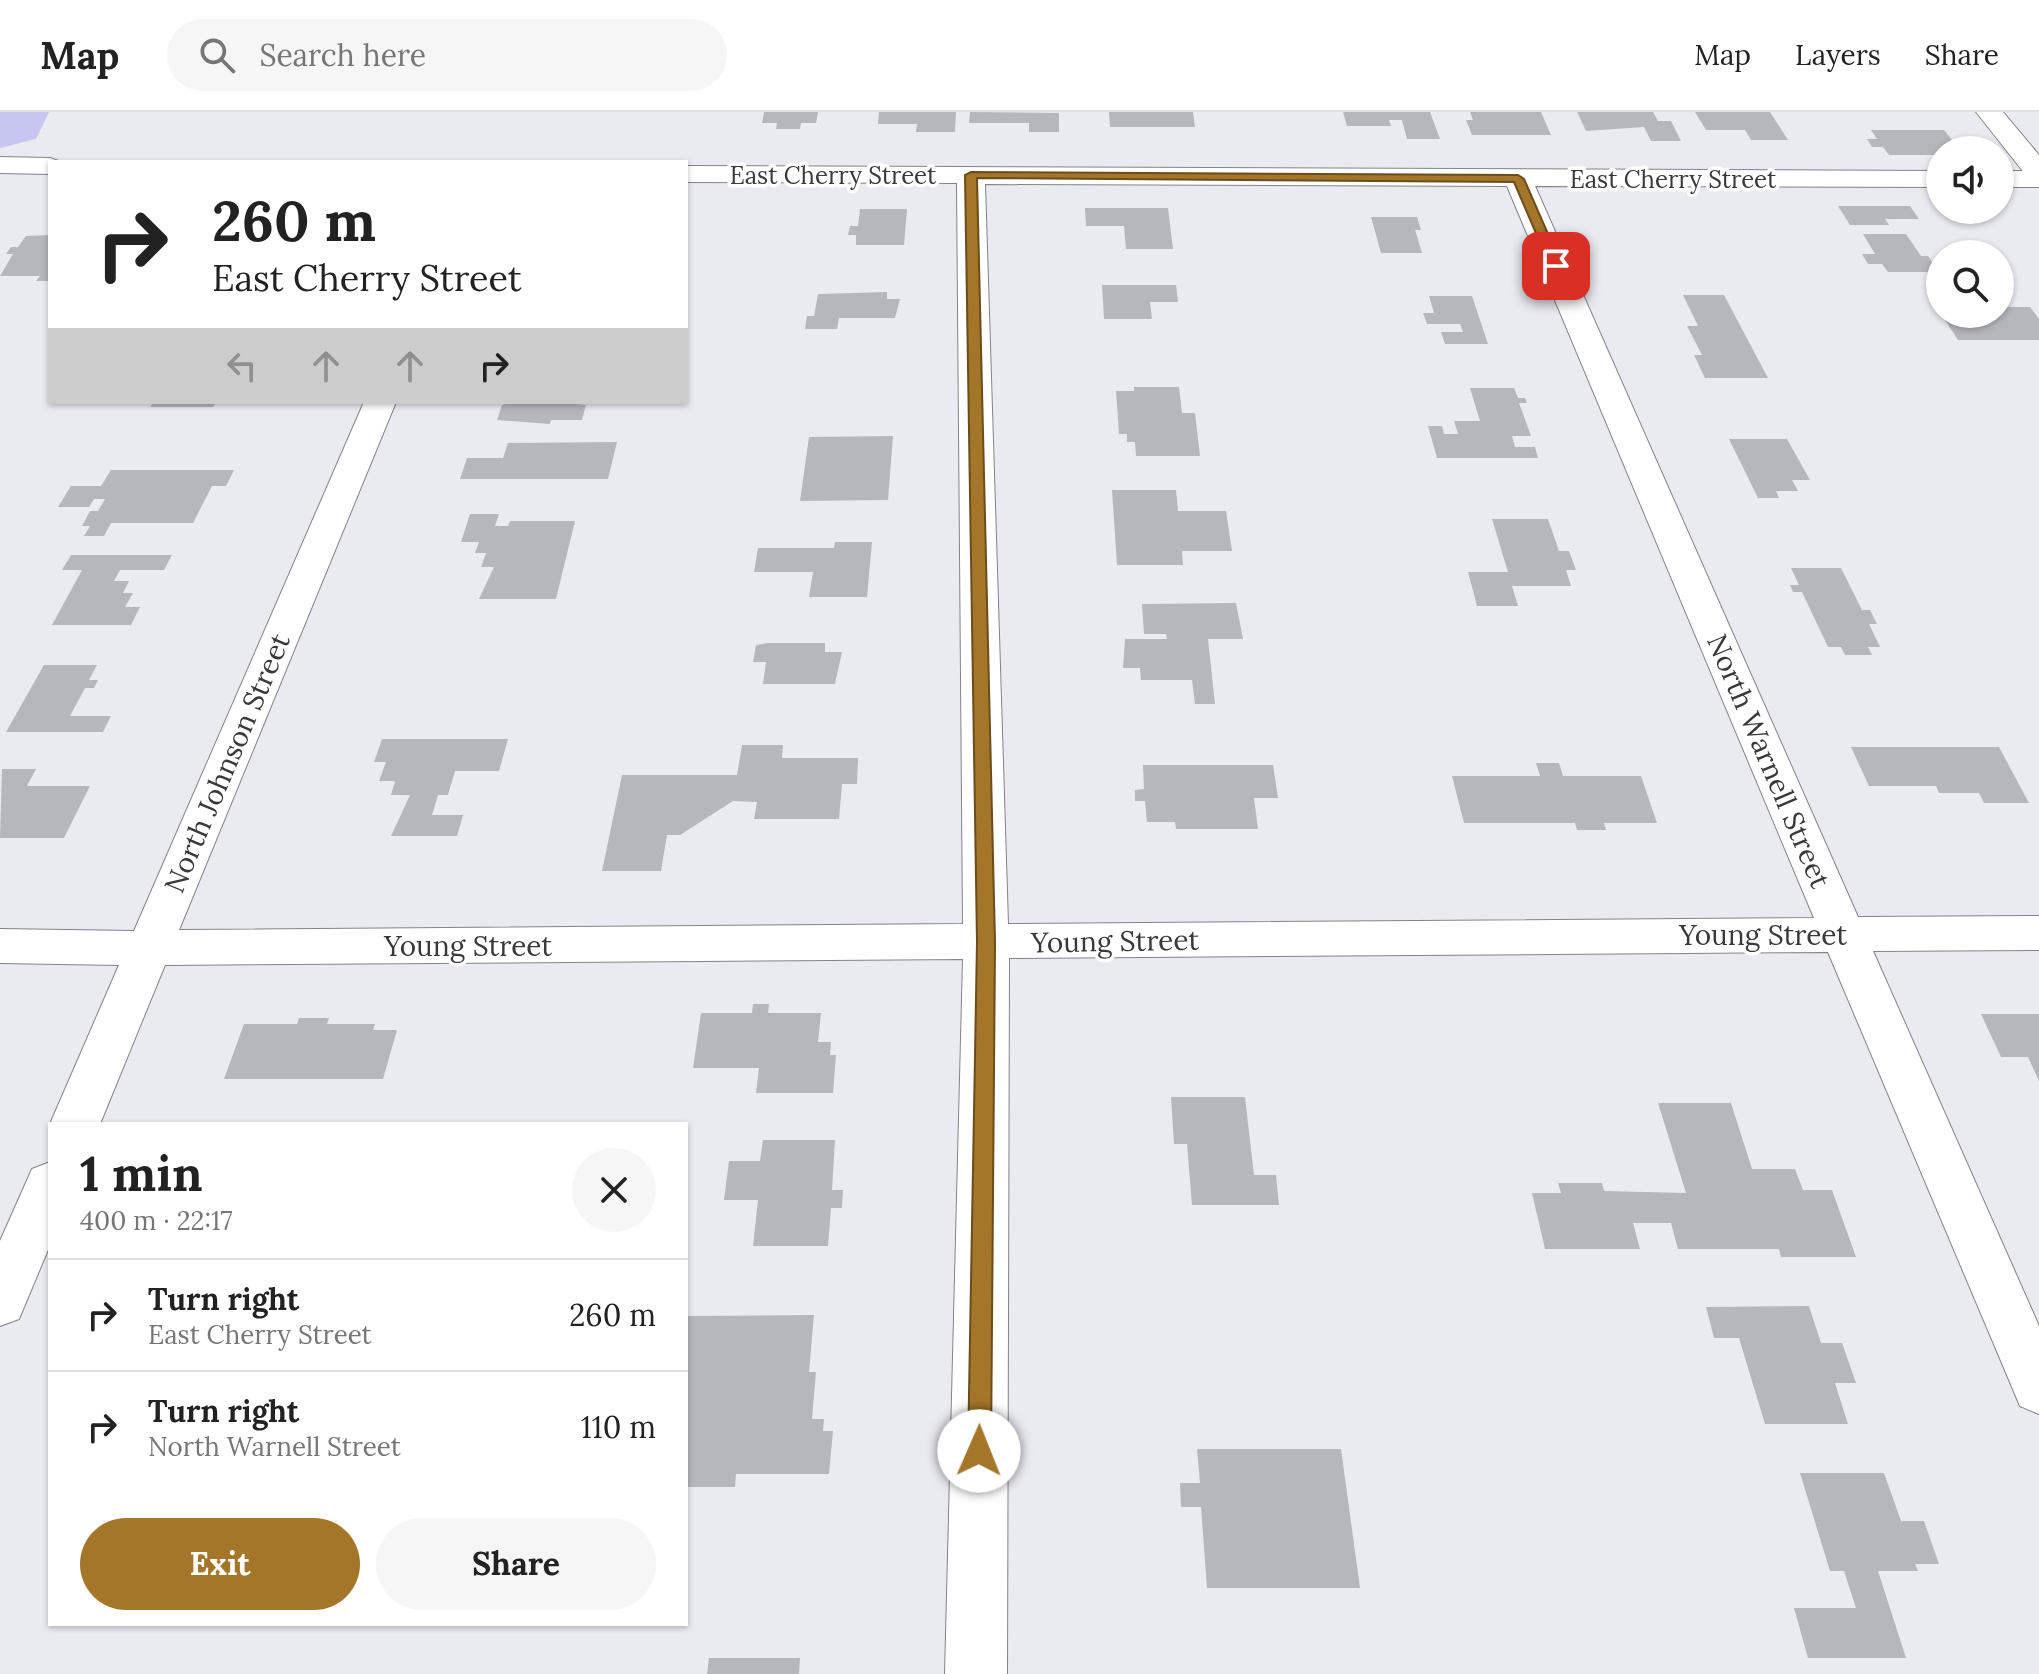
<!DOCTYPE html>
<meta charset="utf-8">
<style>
:root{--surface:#fff;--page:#f6f6f6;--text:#222;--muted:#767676;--line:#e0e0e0;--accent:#a47629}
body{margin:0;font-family:Lora,serif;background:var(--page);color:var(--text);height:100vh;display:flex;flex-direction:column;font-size:30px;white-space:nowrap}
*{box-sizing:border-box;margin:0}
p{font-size:26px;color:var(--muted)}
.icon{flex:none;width:44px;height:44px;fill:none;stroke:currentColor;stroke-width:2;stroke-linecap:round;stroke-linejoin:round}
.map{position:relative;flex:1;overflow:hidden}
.sheet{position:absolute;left:48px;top:1010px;width:640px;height:504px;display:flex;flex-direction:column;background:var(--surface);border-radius:0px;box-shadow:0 2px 6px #0004}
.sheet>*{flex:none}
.hud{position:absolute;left:48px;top:48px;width:640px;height:244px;border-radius:0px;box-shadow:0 2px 6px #0004;background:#fff;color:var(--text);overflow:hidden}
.buttons{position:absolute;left:1926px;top:24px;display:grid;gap:16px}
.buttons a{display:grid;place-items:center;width:88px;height:88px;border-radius:50%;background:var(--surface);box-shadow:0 2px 6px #0004;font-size:40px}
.pin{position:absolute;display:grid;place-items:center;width:68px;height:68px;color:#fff;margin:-34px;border-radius:16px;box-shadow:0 4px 12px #0006}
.me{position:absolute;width:88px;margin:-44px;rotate:1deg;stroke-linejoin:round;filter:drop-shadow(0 0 6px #0008)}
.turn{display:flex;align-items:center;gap:28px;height:168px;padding:0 32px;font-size:36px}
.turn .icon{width:104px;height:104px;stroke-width:2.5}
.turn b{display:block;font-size:56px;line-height:68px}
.lanes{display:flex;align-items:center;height:76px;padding:0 32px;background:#0003;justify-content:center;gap:40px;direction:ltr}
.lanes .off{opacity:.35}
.round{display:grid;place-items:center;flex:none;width:84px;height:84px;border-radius:42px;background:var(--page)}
.headline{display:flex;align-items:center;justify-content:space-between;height:136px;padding:0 32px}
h1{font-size:48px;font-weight:800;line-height:60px}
.primary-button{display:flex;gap:16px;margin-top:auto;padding:16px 32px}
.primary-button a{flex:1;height:92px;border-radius:48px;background:var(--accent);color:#fff;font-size:32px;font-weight:800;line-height:92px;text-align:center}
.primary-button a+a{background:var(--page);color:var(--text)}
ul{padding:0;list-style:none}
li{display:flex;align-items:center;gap:24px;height:112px;padding:0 32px;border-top:2px solid var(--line)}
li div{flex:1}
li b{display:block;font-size:30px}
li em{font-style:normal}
header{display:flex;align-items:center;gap:48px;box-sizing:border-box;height:112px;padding:0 40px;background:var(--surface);border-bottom:2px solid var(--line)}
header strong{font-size:38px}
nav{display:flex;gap:44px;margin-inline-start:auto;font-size:28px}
.search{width:560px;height:72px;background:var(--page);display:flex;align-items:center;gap:20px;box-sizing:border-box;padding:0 28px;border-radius:44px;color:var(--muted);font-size:30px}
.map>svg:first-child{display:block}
.green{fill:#c7c6f0}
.building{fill:#b6b6bd}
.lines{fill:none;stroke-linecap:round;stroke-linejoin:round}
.street-casing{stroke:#838389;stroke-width:2}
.secondary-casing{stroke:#838389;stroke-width:2}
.street{fill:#fff;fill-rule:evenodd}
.secondary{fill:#fff;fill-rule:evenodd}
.route{fill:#a47629;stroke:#6b4d1b;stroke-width:2}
.labels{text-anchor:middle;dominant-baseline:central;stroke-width:7;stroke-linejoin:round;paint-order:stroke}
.far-street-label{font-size:24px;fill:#39393c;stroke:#fff}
.street-label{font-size:28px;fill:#39393c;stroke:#fff}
</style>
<header>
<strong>Map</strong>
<div class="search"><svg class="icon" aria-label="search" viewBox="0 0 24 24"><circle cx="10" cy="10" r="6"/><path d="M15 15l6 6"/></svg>Search here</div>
<nav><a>Map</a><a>Layers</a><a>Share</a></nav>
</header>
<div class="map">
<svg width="2039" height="1562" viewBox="0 0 2039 1562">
<rect width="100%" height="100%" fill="#eaeaf1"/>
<path class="green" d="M0 0H49L36 27 0 36Z"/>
<path class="building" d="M764 0H818L816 11H801L800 17H776L777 11H762Z
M879 0H956L955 20H916L917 12H878Z
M970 0 1059 1V20H1029V11H969Z
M1109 0H1193L1195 15H1110Z
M1343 0H1430L1440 27H1407L1402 8H1389L1391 14H1347Z
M1470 0H1541L1551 23H1472L1466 8H1473Z
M1577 0H1653L1658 9H1671L1681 29H1651L1644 15 1586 19Z
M1695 0H1770L1788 28H1751L1745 18H1706Z
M1871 18H1944L1960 38H1940V43H1889L1883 35H1872L1867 27H1877Z
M1838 94H1910L1919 107H1885L1889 113H1850Z
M1085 96H1168L1173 137H1126L1124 114H1086Z
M860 97H907L904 133H856V123H848L850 114H858Z
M1371 105H1417L1421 118H1415L1422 141H1381Z
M1863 122H1906L1921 144H1928L1939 160H1888L1882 152H1868L1862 142H1875Z
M50 123V169H36L40 164H0L13 142H6L11 135H18L26 124Z
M1102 173H1176L1178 190H1150L1152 207H1104Z
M887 180V187H900L895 206H839L837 217H805L807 204H814L818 182Z
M1683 183H1724L1768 266H1705L1694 243H1702L1687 214H1698Z
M1429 184H1472L1488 232H1445L1441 220H1463L1460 212H1427L1423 201H1434Z
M2000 195H2030L2039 207V228H1958L1941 202H2000Z
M1134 275H1179L1182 301H1195L1200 344H1136L1135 330H1127V322H1119L1116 279H1134Z
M1470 276H1514L1518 286H1525L1527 291H1519L1531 324H1512L1515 335H1535L1538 346H1437L1428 314H1442L1444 322H1458L1454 309H1480Z
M154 290H216L213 295H150Z
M512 290H557L586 293 582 308H551L550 312 497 308 502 293Z
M893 324 888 388 800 389 809 325Z
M1729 327H1787L1810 368H1792L1798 379H1776L1779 386H1758Z
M617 330 608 367H460L467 346H503L508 331Z
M111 358H234L226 374H212L193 411H111L104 424H84L90 414H82L90 399H98L105 387H94L89 395H58L71 374H101Z
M1112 378H1176L1178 399H1226L1232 439H1182L1183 453H1117Z
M470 402H499L495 414H508L510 409H575L556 487H479L494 455H481L486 441H475L479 430H461Z
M1492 407H1548L1559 439H1569L1576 458H1566L1571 474H1512L1518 494H1477L1468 460H1508Z
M835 430H872L867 485H809L813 460H754L758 436H834Z
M71 443H172L164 458H120L114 469H129L123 481H133L125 495H140L131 513H52L82 458H62Z
M1791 456H1841L1862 498H1870L1877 512H1869L1880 535H1868L1872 543H1845L1841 535H1828L1802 480H1793L1790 473H1799Z
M1236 491 1243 527H1208L1215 592H1195L1192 568H1141L1140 556H1123L1125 527H1167L1166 522H1144L1142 492Z
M769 531H825V540H842L835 572H763L766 550H753L756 533Z
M44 553H97L89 568H98L94 576H85L70 604H111L103 620H6Z
M382 627H508L499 659H455L448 683H438L432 703H463L457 724H391L410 683H391L395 669H379L386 650H374Z
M742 633H783L782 646H858L857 672H842L839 707H754L757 690 733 689 680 723H667L661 759H602L622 663H737Z
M1851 635H1999L2029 691H1984L1979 681H1939L1936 674H1869Z
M1536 651H1559L1563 664H1641L1657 711H1604L1606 718H1577L1575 711H1464L1452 664H1540Z
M1143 653H1273L1278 686H1254L1258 717H1176L1175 710H1147L1145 689H1135V678L1144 677Z
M2 657H36L27 674H90L64 726H0Z
M753 892H769L768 901H821L818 930H831L830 943H836L833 981H756L759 956H693L701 901H752Z
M1981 902H2039V969L2028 945H2001Z
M299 906H329L327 912H375L373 918H397L383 967H224L244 912H297Z
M1171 985H1245L1254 1063H1276L1279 1093H1192L1187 1032H1174Z
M1658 991H1731L1752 1057H1795L1803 1078H1832L1856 1145H1781L1779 1137H1678L1671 1111H1633L1640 1137H1545L1532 1081H1561L1558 1071H1602L1604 1079 1686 1081Z
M763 1028H835L832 1078H843L842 1096H831L828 1134H753L758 1088H724L729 1049H760Z
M1809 1194 1821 1231H1842L1856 1271H1835L1848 1312H1765L1739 1226H1714L1706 1195Z
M814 1203 809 1260H816L812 1307H824L823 1319H833L829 1362H736L735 1375H686V1204Z
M1197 1337H1341L1360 1476H1207L1201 1395H1181L1180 1371H1200Z
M1800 1361H1884L1901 1409H1924L1939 1452H1915L1918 1459H1878L1906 1546H1808L1794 1496H1856L1844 1459H1830Z
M709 1546H800L799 1562H707Z"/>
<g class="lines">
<g class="street-casing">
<path id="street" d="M0 45 50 46 61 50H50V62L0 61Z
M686 54 1940 59V75L1535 74 1858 805 2039 804V838L1873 839 2039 1214V1302L2020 1294 1828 840 1009 846 1007 1562H945L963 847 165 853 100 1012H50L119 853 0 851V817L134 819 364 290H396L179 818 963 812 957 71 686 70ZM985 72 1507 74 1814 806 1008 812Z
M2000 59H2039V75H2000Z
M50 1050V1133L19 1207 0 1214V1129L32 1057Z"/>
</g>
<g class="secondary-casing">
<path id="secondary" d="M1976 0H2003L2039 43V69L2029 67Z"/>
</g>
<use href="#street" class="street"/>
<use href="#secondary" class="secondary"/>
</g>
<path class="route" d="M971 60 1518 63 1524 67 1562 154 1556 158 1550 154 1514 70 977 66 995 830 991 1339 988 1347 979 1350 971 1347 968 1339 977 830 965 63Z"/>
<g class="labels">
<g class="far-street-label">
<text x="833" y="63">East Cherry Street</text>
<text x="1673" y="67">East Cherry Street</text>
</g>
<g class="street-label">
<text transform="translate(1769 649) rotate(67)">North Warnell Street</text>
<text transform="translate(227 651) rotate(-67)">North Johnson Street</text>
<text x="1763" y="823">Young Street</text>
<text transform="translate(1115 829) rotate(-1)">Young Street</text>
<text x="468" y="834">Young Street</text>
</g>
</g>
</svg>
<div class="buttons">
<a><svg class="icon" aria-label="sound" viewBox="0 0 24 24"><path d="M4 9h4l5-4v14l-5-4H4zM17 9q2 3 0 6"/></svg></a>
<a><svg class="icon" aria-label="search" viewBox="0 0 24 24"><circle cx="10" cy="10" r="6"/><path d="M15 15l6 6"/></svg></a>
</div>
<div class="pin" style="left:1556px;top:154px;background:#d93025"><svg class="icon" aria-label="arrive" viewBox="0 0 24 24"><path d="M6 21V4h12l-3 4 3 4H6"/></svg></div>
<svg class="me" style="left:979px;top:1339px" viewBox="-20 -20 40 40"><circle r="19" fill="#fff"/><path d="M0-13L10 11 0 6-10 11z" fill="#a47629"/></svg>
<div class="hud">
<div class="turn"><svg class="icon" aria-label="right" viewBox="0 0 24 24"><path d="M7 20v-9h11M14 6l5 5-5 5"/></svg><div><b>260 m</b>East Cherry Street</div></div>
<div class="lanes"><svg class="icon off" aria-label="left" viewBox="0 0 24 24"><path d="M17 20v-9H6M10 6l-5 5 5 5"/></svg><svg class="icon off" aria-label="ahead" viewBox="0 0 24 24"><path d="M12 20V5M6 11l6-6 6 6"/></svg><svg class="icon off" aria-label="ahead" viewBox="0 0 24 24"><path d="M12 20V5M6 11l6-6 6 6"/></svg><svg class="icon" aria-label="right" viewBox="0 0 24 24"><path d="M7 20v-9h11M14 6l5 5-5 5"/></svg></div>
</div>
<section class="sheet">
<div class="headline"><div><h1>1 min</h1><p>400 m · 22:17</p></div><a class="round"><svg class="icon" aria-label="close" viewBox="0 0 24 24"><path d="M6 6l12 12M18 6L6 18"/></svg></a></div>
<ul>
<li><svg class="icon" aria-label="right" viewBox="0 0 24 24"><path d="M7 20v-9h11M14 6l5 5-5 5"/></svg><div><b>Turn right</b><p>East Cherry Street</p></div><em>260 m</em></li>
<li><svg class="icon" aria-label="right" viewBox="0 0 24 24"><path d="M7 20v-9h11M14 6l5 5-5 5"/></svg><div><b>Turn right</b><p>North Warnell Street</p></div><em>110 m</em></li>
</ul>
<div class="primary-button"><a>Exit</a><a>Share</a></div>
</section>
</div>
